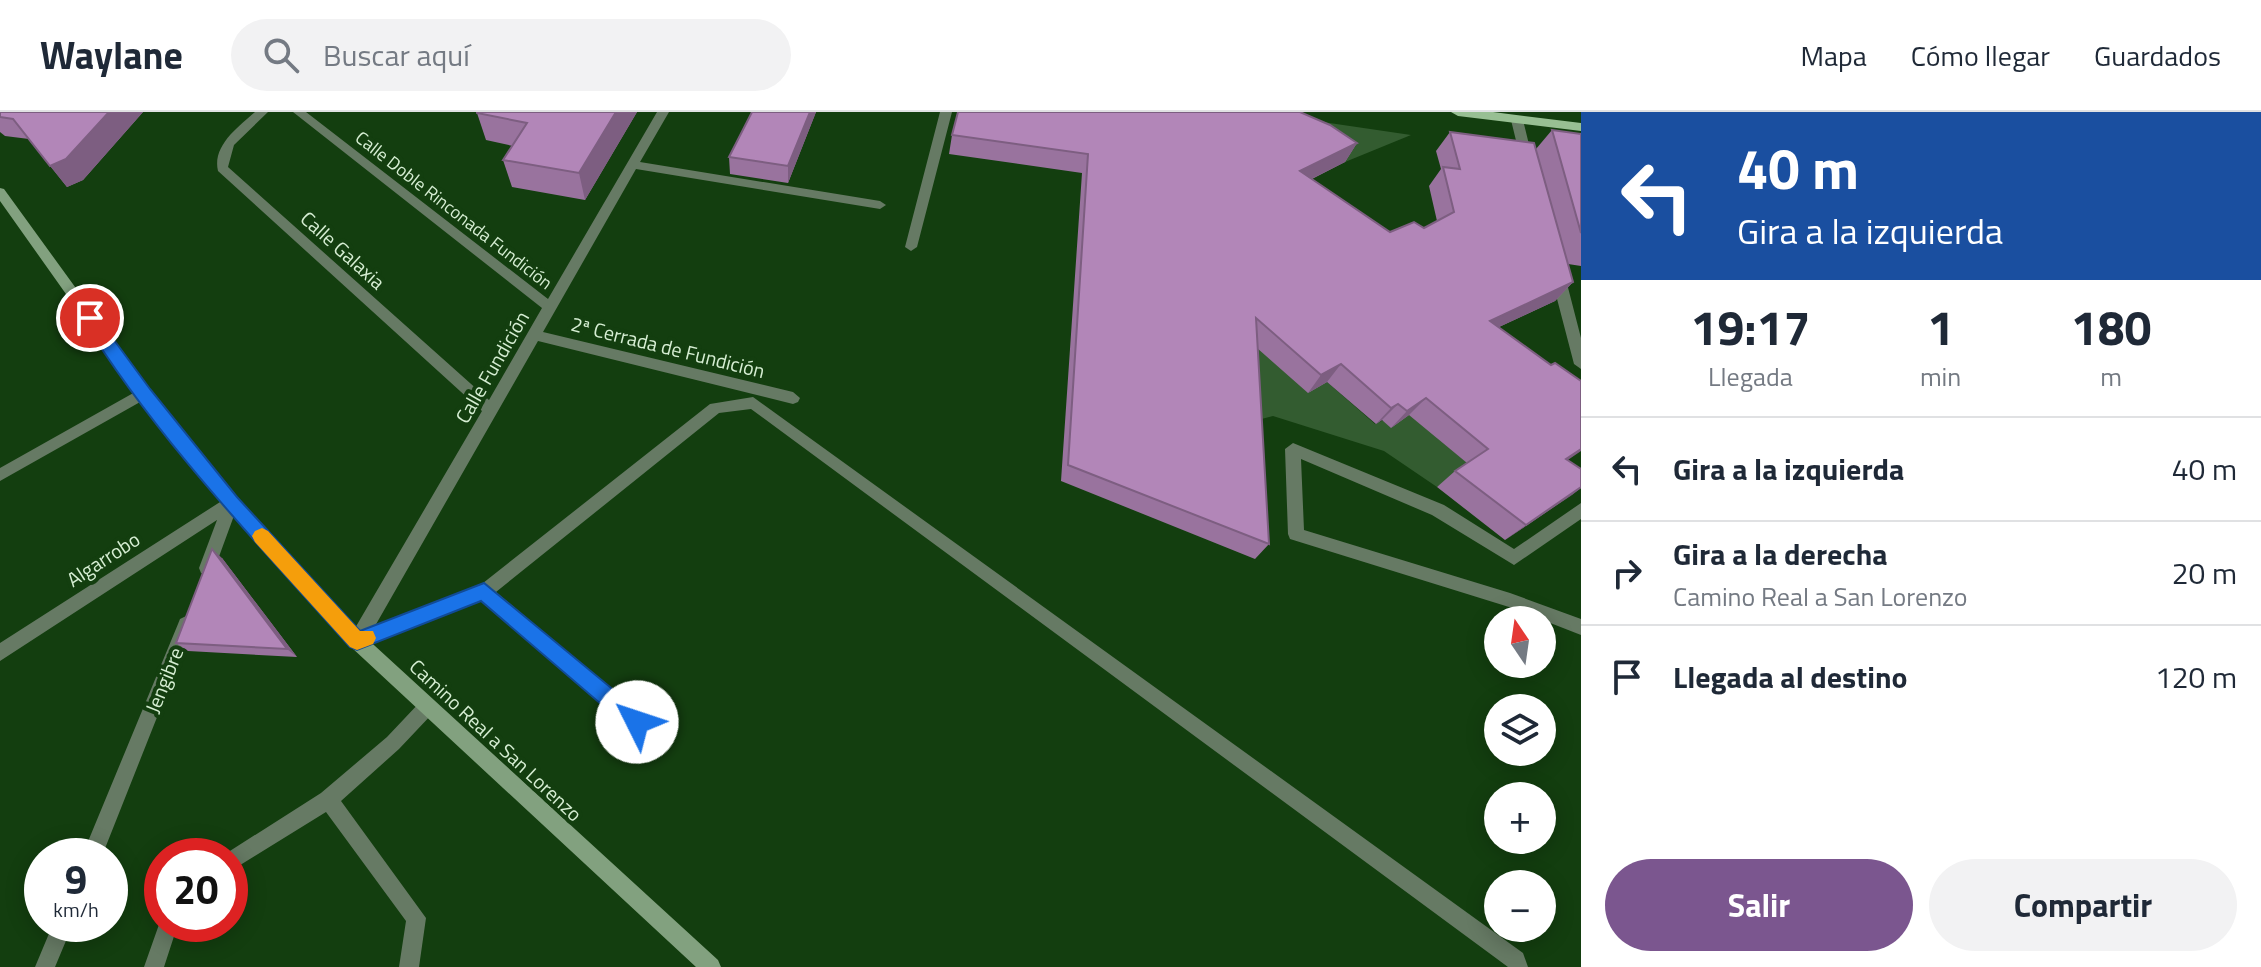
<!DOCTYPE html>
<html lang="es">
<meta charset="utf-8">
<style>
:root{--surface:#fff;--page:#f2f2f3;--text:#1f2937;--muted:#747a83;--line:#e0e1e3;--accent:#7b568f}
body{margin:0;font-family:"Titillium Web",sans-serif;background:var(--page);color:var(--text);height:100vh;display:flex;flex-direction:column;font-size:30px;white-space:nowrap}
*{box-sizing:border-box;margin:0}
p{font-size:26px;color:var(--muted)}
.icon{flex:none;width:44px;height:44px;fill:none;stroke:currentColor;stroke-width:2;stroke-linecap:round;stroke-linejoin:round}
.map{position:relative;flex:1;overflow:hidden}
.panel{display:flex;flex-direction:column;background:var(--surface);width:680px}
.panel>*{flex:none}
.hud{background:#1a4fa0;color:#fff;overflow:hidden}
.needle{width:52px;rotate:347deg}
.fabs{position:absolute;left:1484px;top:494px;display:grid;gap:16px}
.fabs a{display:grid;place-items:center;width:72px;height:72px;border-radius:50%;background:var(--surface);box-shadow:0 4px 20px #0003;font-size:40px}
.speed{position:absolute;left:24px;top:726px;display:flex;gap:16px;font-size:40px;font-weight:700;text-align:center}
.speed>*{display:grid;place-content:center;width:104px;height:104px;border-radius:50%;background:var(--surface);box-shadow:0 4px 20px #0003;line-height:1}
.speed small{font-size:20px;font-weight:400}
.speed .limit{border:12px solid #d22;background:#fff;color:#111}
.pin{position:absolute;display:grid;place-items:center;width:68px;height:68px;color:#fff;margin:-34px;border:4px solid #fff;border-radius:50%;box-shadow:0 2px 8px #0007}
.me{position:absolute;width:88px;margin:-44px;rotate:311deg;stroke-linejoin:round;filter:drop-shadow(0 0 6px #0008)}
.turn{display:flex;align-items:center;gap:28px;height:168px;padding:0 24px;font-size:36px}
.turn .icon{width:104px;height:104px;stroke-width:2.5}
.turn b{display:block;font-size:56px;line-height:68px}
.eta{display:flex;justify-content:space-evenly;align-items:center;height:136px;text-align:center}
.eta b{font-size:48px;font-weight:700;line-height:56px}
.cta{display:flex;gap:16px;margin-top:auto;padding:16px 24px}
.cta a{flex:1;height:92px;border-radius:48px;background:var(--accent);color:#fff;font-size:32px;font-weight:700;line-height:92px;text-align:center}
.cta a+a{background:var(--page);color:var(--text)}
ul{padding:0;list-style:none}
li{display:flex;align-items:center;gap:24px;height:104px;padding:0 24px;border-top:2px solid var(--line)}
li div{flex:1}
li b{display:block;font-size:30px}
li em{font-style:normal}
header{display:flex;align-items:center;gap:48px;box-sizing:border-box;height:112px;padding:0 40px;background:var(--surface);border-bottom:2px solid var(--line)}
header strong{font-size:38px}
nav{display:flex;gap:44px;margin-inline-start:auto;font-size:28px}
.search{width:560px;height:72px;background:var(--page);display:flex;align-items:center;gap:20px;box-sizing:border-box;padding:0 28px;border-radius:44px;color:var(--muted);font-size:30px}
main{display:flex;flex:1;min-height:0}
.map>svg:first-child{display:block}
.green{fill:#335c30}
.lines{fill:none;stroke-linecap:round;stroke-linejoin:round}
.lane{fill:#667a64;fill-rule:evenodd}
.street{fill:#667a64;fill-rule:evenodd}
.secondary{fill:#82a17f;fill-rule:evenodd}
.primary{fill:#98bf93;fill-rule:evenodd}
.wall{fill:#99739e}
.shaded-wall{fill:#7d5e81}
.building{fill:#b286b8;stroke:#7d5e81;stroke-width:2}
.route{fill:#1a73e8;stroke:#114b97;stroke-width:2}
.slow{fill:#f59e0b}
.labels{text-anchor:middle;dominant-baseline:central;stroke-width:8;stroke-linejoin:round;paint-order:stroke}
.far-street-label{font-size:18px;fill:#d6eed3;stroke:#133e0f}
.street-label{font-size:20px;fill:#d6eed3;stroke:#133e0f}
</style>
<header>
<strong>Waylane</strong>
<div class="search"><svg class="icon" aria-label="search" viewBox="0 0 24 24"><circle cx="10" cy="10" r="6"/><path d="M15 15l6 6"/></svg>Buscar aquí</div>
<nav><a>Mapa</a><a>Cómo llegar</a><a>Guardados</a></nav>
</header>
<main>
<div class="map">
<svg width="1581" height="855" viewBox="0 0 1581 855">
<rect width="100%" height="100%" fill="#133e0f"/>
<path class="green" d="M1255 0 1411 23 1345 50Z
M1241 103 1327 270 1375 312 1440 283 1437 326 1470 353 1437 375 1384 339 1273 304 1250 310Z"/>
<g class="lines">
<path class="lane" d="M940 0H952L917 135 911 139 905 135Z
M1517 5 1523 8 1533 49 1527 53 1521 49 1511 8Z
M1557 155 1564 160 1581 226V257L1574 252 1550 160Z
M753 285 1523 841 1528 855H1508L751 297 719 301 496 480 643 604 646 610 643 616 637 619 631 616 482 488 357 537 351 535 348 529 351 523 478 475 710 292Z
M1293 331 1444 393 1514 437 1581 391V407L1514 453 1432 403 1301 347 1304 418 1510 481 1581 507V523L1509 495 1290 427 1288 422 1285 337Z
M427 586 433 589 436 595 433 601 399 637 341 689 426 806 419 855H399L406 809 326 700 237 755 230 758V744H222L321 681 387 625 421 589Z
M162 804V812H178L164 855H144Z"/>
<path class="street" d="M255 0H268L234 33 228 55 489 288 542 196 293 0H306L548 187 657 0H669L640 50 880 89 886 93 880 97 636 57 543 220 793 280 800 286 798 290 793 292 538 229 363 535 357 537 351 535 348 529 351 523 482 299 218 59C212 34 238 15 255 0Z
M144 275 149 277 151 281 149 285 0 369V356Z
M231 383 237 385 239 390 213 461 207 463 201 461 199 456 217 408 0 549V531Z
M186 504 192 507 194 512 102 744H82L178 512 180 507Z
M53 812H73L55 855H35Z"/>
<path class="secondary" d="M0 76 4 77 149 277 237 385 363 523 718 848 721 855H696L351 535 225 395 139 285 0 89Z"/>
<path class="primary" d="M1451 0H1493L1581 11V19L1458 4Z"/>
</g>
<path class="wall" d="M0 0H143L83 68 67 75 29 27 5 24 0 20Z
M637 0 585 88 512 75 503 48 513 34 486 28 477 1Z
M752 0H816L788 71 730 62 729 45Z
M1552 18 1581 22V154L1568 152 1573 170 1555 189 1499 215 1568 348 1581 376 1505 428 1437 375 1455 359 1467 351 1409 303 1391 316 1382 308 1376 312 1327 270 1308 281 1257 236 1269 432 1255 447 1061 369 1082 61 949 42 952 23 1357 31 1345 50 1312 67 1390 120 1424 116 1437 109 1429 74 1441 57 1436 39 1450 20 1536 37Z
M222 446 297 545 188 539 176 531Z"/>
<path class="shaded-wall" d="M109 0H143L83 68 67 75 50 54Z
M616 0H637L585 88 579 61Z
M810 0H816L788 71V54Z
M1357 31 1345 50 1289 78 1300 59Z
M1573 170 1555 189 1473 227 1490 209Z
M1341 252 1327 270 1308 281 1321 263Z
M1426 286 1409 303 1391 316 1407 299Z
M1398 292 1382 308 1376 312 1391 296Z
M1581 337V339L1546 363 1566 347Z
M1581 376 1572 383 1505 428 1526 413Z
M212 437 222 446 297 545 287 537Z"/>
<path class="building" d="M0 0H109L66 47 50 54 13 7 0 5Z
M477 0H616L579 61 503 48 527 11 477 1Z
M752 0H810L788 54 729 45Z
M958 0H1300L1330 13 1357 31 1300 59 1390 120 1414 110 1424 116 1454 100 1443 55 1460 57 1450 20 1534 31 1573 170 1490 209 1551 253 1555 251 1581 269V337L1566 347 1581 357V375L1526 413 1455 359 1488 337 1426 286 1407 299 1398 292 1391 296 1341 252 1321 263 1256 206 1269 432 1068 353 1088 42 952 23Z
M1552 18 1581 22V121Z
M212 437 287 537 176 531Z"/>
<path class="route" d="M90 200 95 202 150 277 237 385 360 519 484 471 644 603 647 610 644 617 637 620 630 617 481 489 357 538 350 535C258 432 154 324 82 206Z"/>
<path class="slow" d="M262 416 268 419 360 519H373L376 526 373 532 357 538 350 535 255 430 252 424 255 419Z"/>
<g class="labels">
<g class="far-street-label">
<text transform="translate(454 98) rotate(38)">Calle Doble Rinconada Fundición</text>
</g>
<g class="street-label">
<text transform="translate(343 138) rotate(42)">Calle Galaxia</text>
<text transform="translate(668 235) rotate(14)">2ª Cerrada de Fundición</text>
<text transform="translate(492 255) rotate(-60)">Calle Fundición</text>
<text transform="translate(103 447) rotate(-33)">Algarrobo</text>
<text transform="translate(164 568) rotate(-68)">Jengibre</text>
<text transform="translate(496 628) rotate(43)">Camino Real a San Lorenzo</text>
</g>
</g>
</svg>
<div class="fabs">
<a><svg class="needle" viewBox="-14 -14 28 28"><path d="M0-13l5 13h-10z" fill="#e53935"/><path d="M0 13l5-13h-10z" fill="#747a83"/></svg></a>
<a><svg class="icon" aria-label="layers" viewBox="0 0 24 24"><path d="M12 4l9 5-9 5-9-5zM3 14l9 5 9-5"/></svg></a>
<a>+</a>
<a>−</a>
</div>
<div class="speed"><div>9<small>km/h</small></div><div class="limit">20</div></div>
<div class="pin" style="left:90px;top:206px;background:#d93025"><svg class="icon" aria-label="arrive" viewBox="0 0 24 24"><path d="M6 21V4h12l-3 4 3 4H6"/></svg></div>
<svg class="me" style="left:637px;top:610px" viewBox="-20 -20 40 40"><circle r="19" fill="#fff"/><path d="M0-13L10 11 0 6-10 11z" fill="#1a73e8"/></svg>
</div>
<section class="panel">
<div class="hud">
<div class="turn"><svg class="icon" aria-label="left" viewBox="0 0 24 24"><path d="M17 20v-9H6M10 6l-5 5 5 5"/></svg><div><b>40 m</b>Gira a la izquierda</div></div>
</div>
<div class="eta">
<div><b>19:17</b><p>Llegada</p></div>
<div><b>1</b><p>min</p></div>
<div><b>180</b><p>m</p></div>
</div>
<ul>
<li><svg class="icon" aria-label="left" viewBox="0 0 24 24"><path d="M17 20v-9H6M10 6l-5 5 5 5"/></svg><div><b>Gira a la izquierda</b></div><em>40 m</em></li>
<li><svg class="icon" aria-label="right" viewBox="0 0 24 24"><path d="M7 20v-9h11M14 6l5 5-5 5"/></svg><div><b>Gira a la derecha</b><p>Camino Real a San Lorenzo</p></div><em>20 m</em></li>
<li><svg class="icon" aria-label="arrive" viewBox="0 0 24 24"><path d="M6 21V4h12l-3 4 3 4H6"/></svg><div><b>Llegada al destino</b></div><em>120 m</em></li>
</ul>
<div class="cta"><a>Salir</a><a>Compartir</a></div>
</section>
</main>
